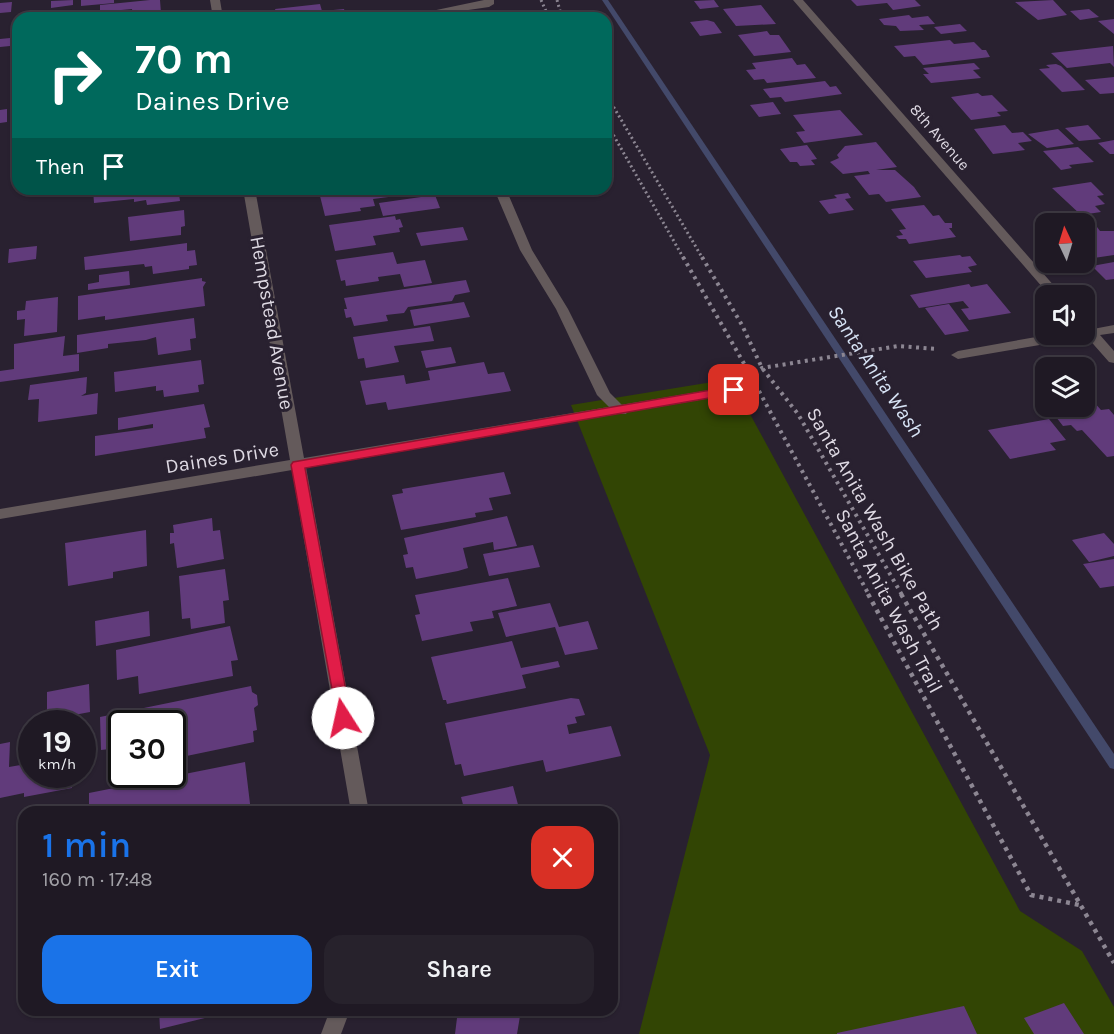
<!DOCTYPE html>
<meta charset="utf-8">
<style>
:root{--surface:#1f1924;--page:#27222c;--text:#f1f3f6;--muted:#a1a0a6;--line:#3c3841;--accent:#1a73e8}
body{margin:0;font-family:Karla,sans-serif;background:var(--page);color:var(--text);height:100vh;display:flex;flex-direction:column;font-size:22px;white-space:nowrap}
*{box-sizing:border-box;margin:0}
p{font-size:20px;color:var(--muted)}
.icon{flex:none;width:33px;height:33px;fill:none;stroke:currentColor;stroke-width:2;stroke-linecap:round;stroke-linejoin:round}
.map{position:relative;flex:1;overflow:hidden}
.panel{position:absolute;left:18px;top:806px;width:600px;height:210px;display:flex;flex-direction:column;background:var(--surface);border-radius:18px;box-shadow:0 2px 4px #0004,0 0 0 2px var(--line)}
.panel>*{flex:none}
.hud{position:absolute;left:12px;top:12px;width:600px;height:183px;border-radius:18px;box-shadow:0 2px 4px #0004,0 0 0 2px var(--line);background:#00695c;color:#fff;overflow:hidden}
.needle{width:39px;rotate:356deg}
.fabs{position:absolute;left:1035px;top:213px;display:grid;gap:12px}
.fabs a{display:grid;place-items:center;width:60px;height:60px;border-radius:12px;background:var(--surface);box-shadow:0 2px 4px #0004,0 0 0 2px var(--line);font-size:30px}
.speed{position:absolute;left:18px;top:710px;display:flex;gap:12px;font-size:30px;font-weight:700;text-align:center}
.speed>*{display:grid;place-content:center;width:78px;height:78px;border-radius:50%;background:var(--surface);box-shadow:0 2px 4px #0004,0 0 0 2px var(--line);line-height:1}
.speed small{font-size:15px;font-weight:400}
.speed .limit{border:3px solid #111;border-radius:9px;background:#fff;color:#111}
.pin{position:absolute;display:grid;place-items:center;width:51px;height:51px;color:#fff;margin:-26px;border-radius:12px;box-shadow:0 3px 9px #0006}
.me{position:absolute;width:66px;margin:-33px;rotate:350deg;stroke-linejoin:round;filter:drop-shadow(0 0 4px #0008)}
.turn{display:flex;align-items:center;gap:21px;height:126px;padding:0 24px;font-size:27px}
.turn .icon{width:78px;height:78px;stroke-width:2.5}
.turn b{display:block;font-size:42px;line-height:51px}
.then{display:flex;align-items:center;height:57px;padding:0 24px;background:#0003;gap:12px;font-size:22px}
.round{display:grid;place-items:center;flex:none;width:63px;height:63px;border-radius:18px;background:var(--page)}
.headline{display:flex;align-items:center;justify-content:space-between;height:102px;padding:0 24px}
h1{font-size:36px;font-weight:600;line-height:45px;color:var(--accent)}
.action{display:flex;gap:12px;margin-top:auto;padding:12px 24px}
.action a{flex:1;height:69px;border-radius:18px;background:var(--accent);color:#fff;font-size:24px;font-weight:600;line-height:69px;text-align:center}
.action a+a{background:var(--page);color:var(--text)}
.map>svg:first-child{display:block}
.green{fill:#324504}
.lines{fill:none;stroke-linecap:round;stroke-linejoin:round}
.stream{fill:#43496a;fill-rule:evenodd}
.building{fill:#613b7b}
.path-far2{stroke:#8c8692;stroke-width:3;stroke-dasharray:2 3;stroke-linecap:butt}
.path-far1{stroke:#8c8692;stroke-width:4;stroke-dasharray:3 4.5;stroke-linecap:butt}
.path{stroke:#8c8692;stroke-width:4.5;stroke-dasharray:4 5;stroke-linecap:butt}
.lane{fill:#645a5b;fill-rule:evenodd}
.street{fill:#645a5b;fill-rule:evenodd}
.route{fill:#e11d48;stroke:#92132f;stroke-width:1.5}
.labels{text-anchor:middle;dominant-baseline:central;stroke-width:6;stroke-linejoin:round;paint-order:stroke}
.far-street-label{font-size:16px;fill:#ded9e3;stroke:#292130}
.street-label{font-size:20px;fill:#ded9e3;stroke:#292130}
.water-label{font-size:21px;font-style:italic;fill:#d7e3f5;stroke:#292130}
</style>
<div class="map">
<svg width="1114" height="1034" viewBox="0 0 1114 1034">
<rect width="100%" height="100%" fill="#292130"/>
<path class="green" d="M731 379 1020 911 1082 951 1114 1007V1034H639L710 755 571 405Z"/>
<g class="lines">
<path class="stream" d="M602 0H608L1114 754V769L1110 768Z"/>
</g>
<path class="building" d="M73 0V5L51 8V1Z
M81 0H114V3L81 6Z
M150 0H160L161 13 133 17 132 9 100 12V5Z
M714 0 719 7 700 9 694 1Z
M851 0H915L921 6 893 10 887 3 857 6Z
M1053 0 1067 15 1038 20 1015 2Z
M12 2 11 12 0 13V3Z
M320 4 322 11 344 9 347 18H278L275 9Z
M761 5 776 24 736 26 723 9Z
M1089 9 1099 17 1080 20 1070 11Z
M909 15 912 18 928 16 935 24 919 25 924 30 900 31 896 26 884 25 879 19Z
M1114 19V34L1098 21Z
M707 20 714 22 722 33 700 36 690 22Z
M960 24 967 31 941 34 934 27Z
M767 31 770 35H779L791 52 754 56 738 35Z
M10 38V46L0 47V39Z
M950 40 954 44 974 42 982 50H986L990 57 923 65 915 56 904 57 894 46Z
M1113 46 1114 67 1110 63 1067 68 1051 53Z
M792 58 797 65 805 64 816 78 767 83 764 79 754 80 746 70 756 69 752 63Z
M974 63 980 69 973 70 981 78 931 83 923 74H929L923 68Z
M1056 64 1061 66 1085 90 1062 92 1039 69 1050 68 1046 65Z
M1114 77V93L1100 94 1085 80Z
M825 81 830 87 836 86 842 94 785 102 781 97 770 98 763 89Z
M978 93 982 96 992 95 1008 111 997 112 1001 116 971 120 951 97Z
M773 102 781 114 759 117 750 105Z
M7 109V122L0 123V110Z
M840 110 863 135 804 143 796 132 805 131 793 115Z
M1005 125 1012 133 1023 132 1032 141 1018 143 1025 150 993 154 974 129Z
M1088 125 1101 139 1079 141 1065 128Z
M1058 129 1074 144 1047 148 1028 134Z
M1114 140V154H1110L1098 143Z
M876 142 897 167 876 170H895L914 187 921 197 886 202 879 194 869 195 854 176 870 174 868 171 843 174 830 162 839 158 837 155 845 146Z
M807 145 817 159 811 160 815 165 800 166 797 162H790L780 149Z
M1078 147 1094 162 1069 165 1072 168 1061 170 1043 151Z
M1091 182 1104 195 1097 196 1105 204 1095 206 1101 212 1081 215 1052 188Z
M93 189H183L184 194H179L180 201 147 205 146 200 134 202V199L94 203Z
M344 189H426L427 192 373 199 375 206 360 208 361 211 325 216 319 192Z
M848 193 851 198 845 199 854 210 829 214 819 201 837 198 834 195Z
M435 195 440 208 383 216 379 203Z
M924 205 933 216 939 215 945 223H952V228H949L956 237 909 244 906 239H899L896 236 903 235 899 230 906 229 891 209Z
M184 210 185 226 181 227V235L130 241 128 217Z
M395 216 396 220 400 219 403 227 399 228 400 232 373 236 376 245 335 251 329 225Z
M1094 223 1100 231H1114V255L1087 259 1084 257V225Z
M463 227 468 240 421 246 416 233Z
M187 243V251L195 250 197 265 189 266V269L153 274 152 266 145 267 144 264 85 270 84 257Z
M37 246 36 259 8 263 9 249Z
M393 252 397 264 425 260 432 283 404 287 400 274 378 277 379 281 346 286 345 280 341 281 336 260Z
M960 255 962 257 970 256 977 265 968 267 972 272 926 278 913 261Z
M1114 262V279L1106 280 1092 266Z
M129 271 130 285 88 290V284L99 282V275Z
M202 278V281L206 282 203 287 205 306 105 320V316L78 320V296Z
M466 280 470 292 455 295 452 301 408 307 404 313 386 315 388 321 354 326 351 317 346 318 344 309H347L344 298Z
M969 284 971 287 987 284 1011 313 969 320 961 309 969 308 963 301 919 308 910 295Z
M58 297 57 332 24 336 25 319 17 320V311L25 310 26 301Z
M464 302 470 317 414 326 410 310Z
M949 304 969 331 945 335 925 308Z
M194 318 196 338 190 339 191 350 158 355 156 337 146 340 108 344V348L77 353V335Z
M430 326 434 341 394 346 399 362 366 368 364 358 358 359 353 337Z
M65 336 63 356 79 354V371L0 382V371L14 369V344Z
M451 347 456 363 426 368 421 351Z
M201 360 204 384 198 385 199 392 164 397 163 390 156 391V386L115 392 114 372Z
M484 362 488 374 504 372 511 391 388 410 386 402 366 405 360 381 404 375 406 384 430 380 428 371Z
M87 377 86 393 81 396 98 393 97 414 38 422 39 399 28 400 30 385Z
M1084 391 1101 410 1109 409 1114 415V456L1107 457 1082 430 1077 431 1071 425 1063 426 1056 417 1061 416 1054 406H1084Z
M204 404 210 427 204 428 206 438 95 456V436L153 428V424L118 430V418Z
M1049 419 1066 440 1050 443 1056 450 1010 459 988 430Z
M504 472 511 494 489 498 493 510 475 513 476 517 401 530 392 495 403 493 402 489Z
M507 516 517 546 494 550 493 542 463 548 468 568 458 571 416 579 413 567 406 568 403 555 408 554 404 538Z
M212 518 213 531 220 530 224 559 177 568 174 543 170 544V533H174L173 525Z
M146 530 147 566 113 572V578L68 586 65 543Z
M1104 533 1114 544V556L1089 562 1072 540Z
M533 545 540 567 489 576 483 554Z
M1114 559V586L1100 588 1083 564Z
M225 569 229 600 223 601 225 623 191 629 190 618 182 619 179 576Z
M508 578 517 606 492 611 494 618 470 622 473 631 422 641 415 615 420 614 415 595Z
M550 603 559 627 588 621 598 649 565 655 555 627 506 637 498 613Z
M149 611 150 636 96 646 95 621Z
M230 626 238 660 231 661 233 676 139 694 138 676 117 680 116 650Z
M512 641 521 668 558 661 560 667 522 675 526 688 447 704 446 700H443L431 657Z
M89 684 90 712 47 720V692Z
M251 686 252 692 257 695 258 705 254 708 257 730 253 731 254 742 172 759V723H122V759L110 749 101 750 100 717Z
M571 698 579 699 585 715 575 717 577 723 567 725 569 734 611 726 621 756 546 772 543 760 464 776 461 764 455 765 445 723Z
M10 742 9 767 32 763V774H72V788L24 797V793L0 798V744Z
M245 762 251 812H193V807L175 811V807L151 812H89V793Z
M513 786 520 812H465L461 797Z
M612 936 614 948 618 947 620 986H612Z
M1064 1003 1084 1034H1034L1024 1018Z
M964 1006 977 1034H837V1033Z
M159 1010H213V1016L160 1029Z
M458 1010H521L517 1034H455Z"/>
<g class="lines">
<path class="path-far2" d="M541 0 549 18
M557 0 562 18
M606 94 703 259
M606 122 684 259"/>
<path class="path-far1" d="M683 257 750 374
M702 257 742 325 762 368 798 414 902 595
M748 377 762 368 898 346 937 349
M759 391 869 595"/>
<path class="path" d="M868 594 1031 895 1080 905
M901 594 1114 963"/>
<path class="lane" d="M484 0H494V4L489 7 427 16 422 13Z
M494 189H506L532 250 568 309 610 393 628 411 626 414H616L597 395 556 309 520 250Z"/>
<path class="street" d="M210 0H220L223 18H213Z
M793 0H803L1063 296H1050Z
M243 189H255L304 458 734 386 741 390 734 394 306 467 369 812H351L292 470 0 519V509L290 460Z
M1084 322 1093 329 1114 325V333L1100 335 1114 351V363L1109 362 1087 337 958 359 951 355 958 351 1053 334H1084Z
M330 1010H350L341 1034H321Z"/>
</g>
<path class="route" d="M734 386 740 390 738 393 305 468 351 718 343 724 338 722 291 465 293 462Z"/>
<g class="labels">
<g class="far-street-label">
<text transform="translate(940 137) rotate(49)">8th Avenue</text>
</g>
<g class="street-label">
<text transform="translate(272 323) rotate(80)">Hempstead Avenue</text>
<text transform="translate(222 458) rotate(-9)">Daines Drive</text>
<text transform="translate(875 519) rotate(60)">Santa Anita Wash Bike Path</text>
<text transform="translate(889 601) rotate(62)">Santa Anita Wash Trail</text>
</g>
<g class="water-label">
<text transform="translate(876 371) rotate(56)">Santa Anita Wash</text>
</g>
</g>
</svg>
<div class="fabs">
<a><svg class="needle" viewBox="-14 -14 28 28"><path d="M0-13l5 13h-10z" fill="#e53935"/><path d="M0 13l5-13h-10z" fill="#a1a0a6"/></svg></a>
<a><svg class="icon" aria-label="sound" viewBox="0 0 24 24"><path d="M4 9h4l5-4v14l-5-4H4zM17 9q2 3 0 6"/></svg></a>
<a><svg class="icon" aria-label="layers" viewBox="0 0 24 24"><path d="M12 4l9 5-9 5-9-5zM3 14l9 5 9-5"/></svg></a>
</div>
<div class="speed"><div>19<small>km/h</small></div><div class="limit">30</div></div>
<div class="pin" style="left:734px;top:390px;background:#d93025"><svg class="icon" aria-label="arrive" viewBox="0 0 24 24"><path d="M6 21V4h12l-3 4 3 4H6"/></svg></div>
<svg class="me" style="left:343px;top:718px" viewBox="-20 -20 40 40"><circle r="19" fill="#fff"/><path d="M0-13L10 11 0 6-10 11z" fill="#e11d48"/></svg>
<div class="hud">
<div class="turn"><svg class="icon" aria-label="right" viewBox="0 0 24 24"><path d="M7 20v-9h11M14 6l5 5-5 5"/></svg><div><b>70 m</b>Daines Drive</div></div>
<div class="then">Then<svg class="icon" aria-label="arrive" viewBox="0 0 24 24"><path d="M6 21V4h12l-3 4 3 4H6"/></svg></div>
</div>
<section class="panel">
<div class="headline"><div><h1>1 min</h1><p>160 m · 17:48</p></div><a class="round" style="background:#d93025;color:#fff"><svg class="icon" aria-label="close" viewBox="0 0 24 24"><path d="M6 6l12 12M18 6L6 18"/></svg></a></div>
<div class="action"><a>Exit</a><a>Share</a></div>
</section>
</div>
